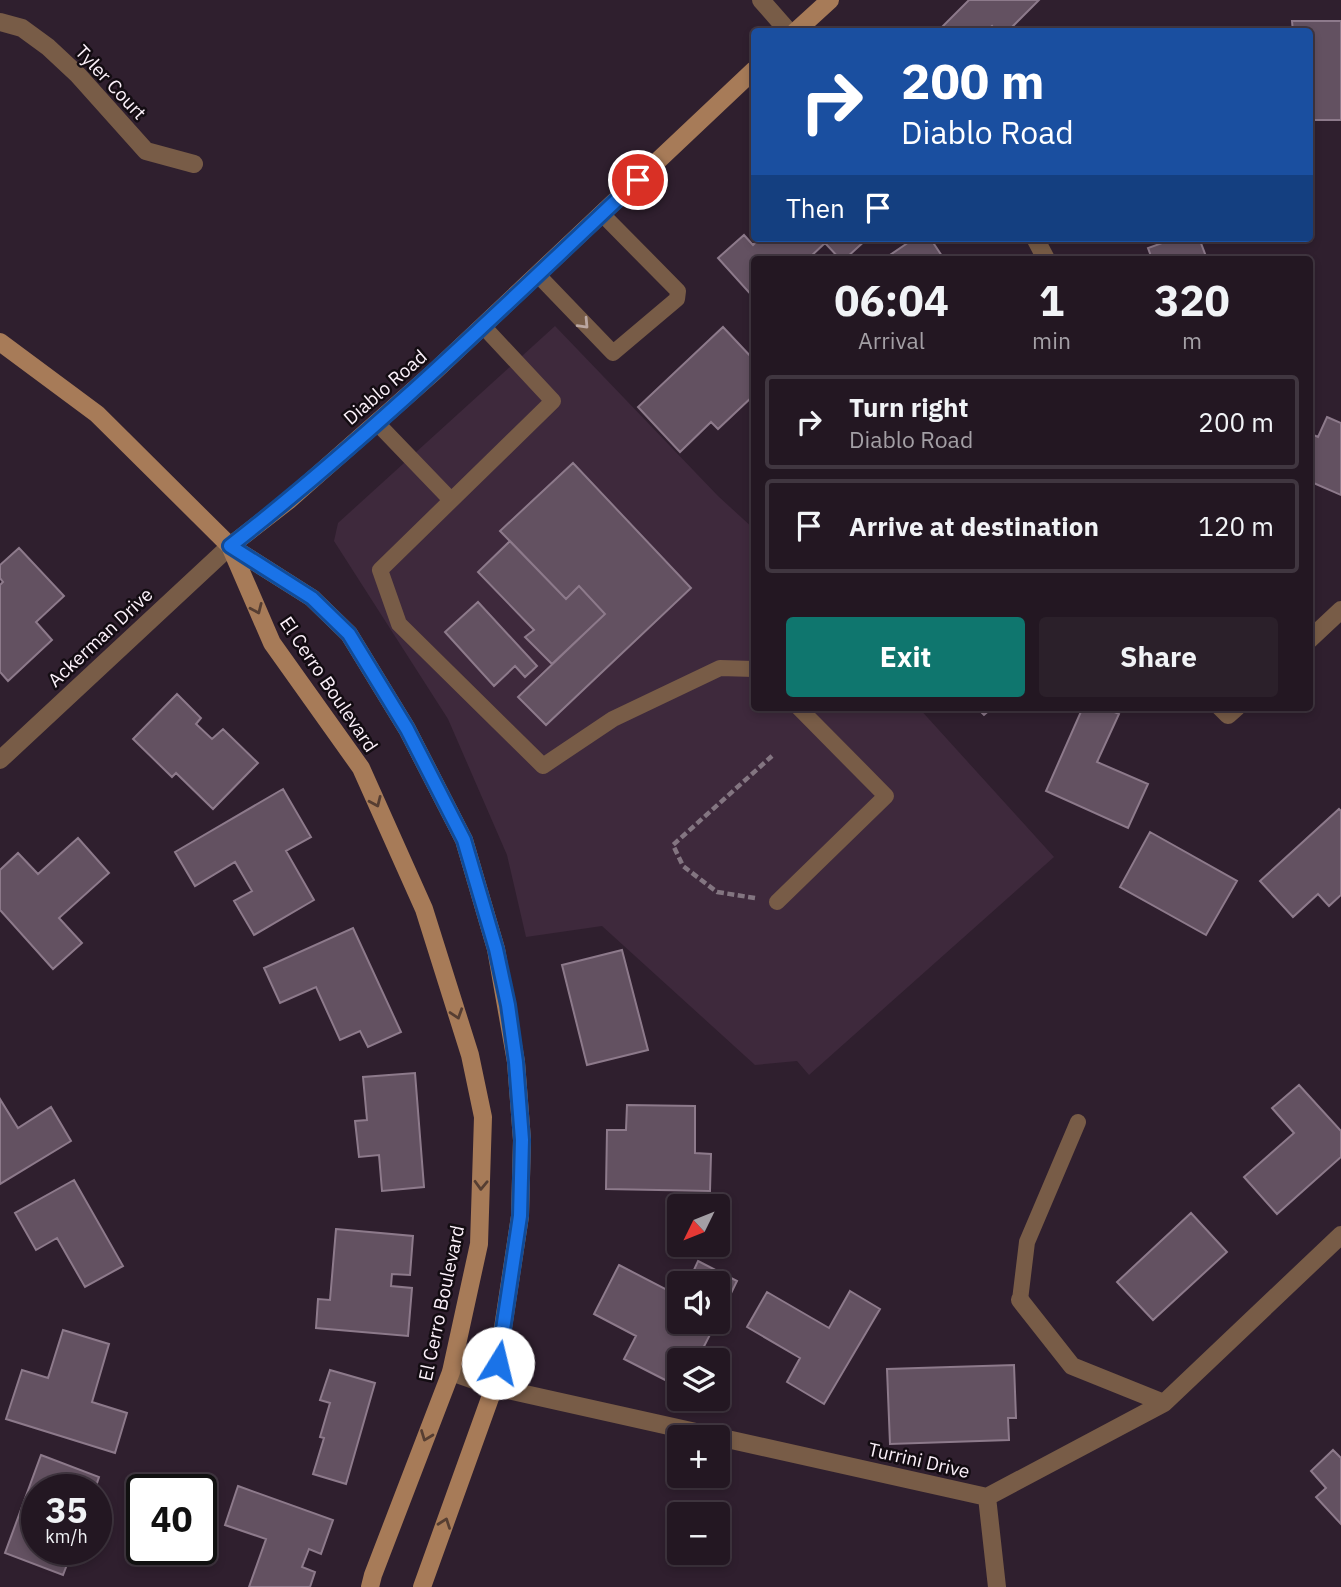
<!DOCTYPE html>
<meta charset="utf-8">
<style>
:root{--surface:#231722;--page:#2b202a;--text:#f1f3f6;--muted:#a39fa5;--line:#403640;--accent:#0f766e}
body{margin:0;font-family:"IBM Plex Sans",sans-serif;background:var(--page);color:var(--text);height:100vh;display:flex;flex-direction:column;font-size:26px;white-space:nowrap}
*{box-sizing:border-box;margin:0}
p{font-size:23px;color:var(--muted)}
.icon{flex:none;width:38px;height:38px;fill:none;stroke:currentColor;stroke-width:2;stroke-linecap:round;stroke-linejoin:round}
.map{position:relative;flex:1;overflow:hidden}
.side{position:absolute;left:751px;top:256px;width:562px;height:455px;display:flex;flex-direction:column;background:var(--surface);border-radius:7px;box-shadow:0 4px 10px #0003,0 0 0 2px var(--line)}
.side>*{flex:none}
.banner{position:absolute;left:751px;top:28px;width:562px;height:214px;border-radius:7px;box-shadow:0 4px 10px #0003,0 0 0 2px var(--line);background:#1a4fa0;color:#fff;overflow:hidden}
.needle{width:46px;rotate:227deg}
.fabs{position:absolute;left:667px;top:1194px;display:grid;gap:14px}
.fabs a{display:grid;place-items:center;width:63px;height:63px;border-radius:7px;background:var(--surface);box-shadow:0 4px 10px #0003,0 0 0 2px var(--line);font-size:35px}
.speed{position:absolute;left:21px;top:1474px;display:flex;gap:14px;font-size:35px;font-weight:700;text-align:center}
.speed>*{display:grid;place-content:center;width:91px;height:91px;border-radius:50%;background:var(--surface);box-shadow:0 4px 10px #0003,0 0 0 2px var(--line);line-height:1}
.speed small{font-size:18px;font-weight:400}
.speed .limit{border:4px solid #111;border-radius:10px;background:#fff;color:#111}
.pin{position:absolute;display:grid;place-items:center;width:60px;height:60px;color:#fff;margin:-30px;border:4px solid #fff;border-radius:50%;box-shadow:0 2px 7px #0007}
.me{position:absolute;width:77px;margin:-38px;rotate:9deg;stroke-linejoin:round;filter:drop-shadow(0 0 5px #0008)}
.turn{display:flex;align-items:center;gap:24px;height:147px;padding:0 35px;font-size:32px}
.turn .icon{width:91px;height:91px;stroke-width:2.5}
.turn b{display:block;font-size:49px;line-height:60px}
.then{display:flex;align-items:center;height:66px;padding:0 35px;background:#0003;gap:14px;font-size:26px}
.eta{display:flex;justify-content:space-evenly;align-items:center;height:119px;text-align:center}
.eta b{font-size:42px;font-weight:700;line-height:49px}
.primary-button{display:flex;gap:14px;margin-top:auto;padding:14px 35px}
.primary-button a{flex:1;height:80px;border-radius:7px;background:var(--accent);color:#fff;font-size:28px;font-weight:700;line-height:80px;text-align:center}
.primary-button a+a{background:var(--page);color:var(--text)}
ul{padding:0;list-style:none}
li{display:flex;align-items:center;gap:21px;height:94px;margin:0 14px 10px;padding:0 21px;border:4px solid var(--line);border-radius:7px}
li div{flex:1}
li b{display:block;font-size:26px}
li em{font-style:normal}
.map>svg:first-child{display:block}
.built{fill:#3e293c}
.building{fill:#635161;stroke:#8d7a8b;stroke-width:2}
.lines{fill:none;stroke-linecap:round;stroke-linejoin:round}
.path{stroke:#837581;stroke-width:4.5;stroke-dasharray:7 3.5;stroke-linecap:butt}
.lane{stroke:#785c47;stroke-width:16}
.street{stroke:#785c47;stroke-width:18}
.secondary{stroke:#a77b58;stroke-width:18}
.oneway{stroke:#baa6a0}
.oneway2{stroke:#563e32}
.route-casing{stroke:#114b97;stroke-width:18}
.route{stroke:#1a73e8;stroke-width:12}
.labels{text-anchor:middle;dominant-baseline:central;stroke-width:5;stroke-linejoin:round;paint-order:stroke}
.street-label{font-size:19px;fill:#fcf1fa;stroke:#130c12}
</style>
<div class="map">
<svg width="1341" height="1587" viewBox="0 0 1341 1587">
<rect width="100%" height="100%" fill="#2f1f2e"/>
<path class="built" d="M555 326 718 496 754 529V707H918L1054 857 809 1075 797 1061 755 1065 602 926 526 937 507 855 448 719 334 541 338 523Z"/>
<path class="building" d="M969 0H1039L1007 32H997L992 26 986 32H937Z
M1292 21H1341V120H1309V32H1293Z
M744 235 753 245 760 238H868L845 259H840L825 243 808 259H754V298L718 258Z
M915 238H930L944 259H884Z
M1176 238H1199L1207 259H1152L1148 248Z
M723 327 754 360V395L718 429 711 422 680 452 638 407Z
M1327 417 1341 423V495L1309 481V433L1318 437Z
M573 463 691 588 546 725 518 697 605 614 579 586 566 599 500 531Z
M510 541 566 599 579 586 605 614 552 664 525 637 534 630 478 572Z
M19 548 64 596 36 622 52 640 8 681 0 672V585L3 582 0 578V565Z
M478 602 537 666 525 677 515 666 494 686 445 632Z
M177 694 201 718 196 724 212 739 223 729 258 763 213 809 176 773 172 777 133 739Z
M976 707H993L984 715Z
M1083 707H1103L1119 714 1097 762 1148 784 1128 828 1046 791Z
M283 789 311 837 286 851 314 900 254 935 234 901 252 891 235 862 195 886 175 852Z
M1339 809 1341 811V895L1329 906 1318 894 1293 917 1260 881Z
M1150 832 1237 881 1206 935 1120 887Z
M78 838 109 873 59 918 82 943 53 969 0 910V870L18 853 38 874Z
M353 928 401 1032 368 1047 360 1031 340 1040 316 987 280 1003 264 968Z
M622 950 648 1050 587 1065 562 965Z
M415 1073 424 1187 382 1191 379 1155 359 1157 355 1121 367 1120 363 1077Z
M1299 1085 1341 1131V1157L1277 1214 1244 1177 1294 1133 1272 1108Z
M0 1099 18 1128 51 1107 71 1141 0 1184Z
M627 1105 695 1106V1153L711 1154 710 1191 606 1189 607 1130H626Z
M74 1180 123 1266 85 1287 57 1238 36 1250 15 1213Z
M1191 1213 1227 1252 1153 1320 1117 1282Z
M336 1229 413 1236 410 1275 392 1274 391 1286 412 1288 408 1336 316 1328 318 1299 330 1300Z
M698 1261 737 1281 718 1320V1283H688Z
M619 1265 679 1296V1321H717L697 1360H679V1387L624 1359 636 1336 594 1314Z
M850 1291 880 1309 824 1404 787 1382 800 1358 747 1327 767 1292 829 1328Z
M63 1330 109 1344 92 1402 127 1413 115 1453 6 1419 22 1370 48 1378Z
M1014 1365 1016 1418H1008L1009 1440 890 1444 887 1369Z
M330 1370 375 1383 346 1484 313 1474 324 1438 320 1437 330 1403 320 1400Z
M1333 1450 1341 1458V1524L1316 1497 1326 1488 1311 1471Z
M41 1455 99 1477 95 1489H37V1549H73L63 1575 5 1553Z
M238 1486 333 1520 321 1554 309 1549 302 1567 315 1572 310 1587H249L266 1539 225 1525Z"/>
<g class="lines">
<path class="path" d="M755 898 717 892 683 866 673 845 772 756"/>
<path class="lane" d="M537 274 613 353 677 299 678 291 602 214
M483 326 553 401 380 570 399 624 543 766 613 719 720 668 754 669
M376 422 451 500
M777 902 886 796 798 707
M1020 1300 1027 1242 1078 1122"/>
<path class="street" d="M761 0 789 32
M0 22 22 28 48 47 78 75 146 151 194 164
M1035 238 1046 259
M1309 640 1341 610
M1220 707 1228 715 1237 707
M0 760 230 546
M1020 1300 1072 1366 1164 1403
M451 1372 494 1387 987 1497 1164 1403 1341 1235
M987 1497 997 1587"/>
<path class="secondary" d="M795 32 830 0
M0 342 97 414 230 546 312 598 349 634 407 729 464 840 496 949 516 1062 522 1140 520 1216 494 1387 422 1587
M230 546 272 643 361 768 424 909 470 1055 483 1117 479 1244 451 1372 373 1575 370 1587
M230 546 288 501 434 372 754 70"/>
</g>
<defs><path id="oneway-chevron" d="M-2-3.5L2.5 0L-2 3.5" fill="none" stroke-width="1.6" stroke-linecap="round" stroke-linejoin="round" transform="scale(1.75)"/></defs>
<use class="oneway" href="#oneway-chevron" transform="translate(584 324) rotate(47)"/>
<g class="oneway2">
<use href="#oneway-chevron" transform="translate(257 609) rotate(66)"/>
<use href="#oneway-chevron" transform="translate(376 802) rotate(66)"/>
<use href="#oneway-chevron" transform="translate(457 1014) rotate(72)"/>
<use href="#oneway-chevron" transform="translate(481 1185) rotate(92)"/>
<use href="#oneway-chevron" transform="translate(426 1436) rotate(111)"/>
<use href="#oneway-chevron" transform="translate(445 1523) rotate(-70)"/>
</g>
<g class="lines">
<g class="route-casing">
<path id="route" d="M498 1363 520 1216 522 1140 516 1062 508 1005 496 949 464 840 407 729 349 634 312 598 230 546C374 434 505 305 638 180"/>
</g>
<use href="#route" class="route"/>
</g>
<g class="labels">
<g class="street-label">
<text transform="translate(111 82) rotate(47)">Tyler Court</text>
<text transform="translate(385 387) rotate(-41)">Diablo Road</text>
<text transform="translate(100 637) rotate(-43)">Ackerman Drive</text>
<text transform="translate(329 684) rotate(56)">El Cerro Boulevard</text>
<text transform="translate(441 1303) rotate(-78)">El Cerro Boulevard</text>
<text transform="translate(919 1460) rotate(13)">Turrini Drive</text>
</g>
</g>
</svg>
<div class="fabs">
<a><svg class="needle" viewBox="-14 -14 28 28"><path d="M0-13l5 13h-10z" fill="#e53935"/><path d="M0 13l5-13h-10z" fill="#a39fa5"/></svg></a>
<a><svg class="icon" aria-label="sound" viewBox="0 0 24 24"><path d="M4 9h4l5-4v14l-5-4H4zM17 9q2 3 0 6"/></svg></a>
<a><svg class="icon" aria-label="layers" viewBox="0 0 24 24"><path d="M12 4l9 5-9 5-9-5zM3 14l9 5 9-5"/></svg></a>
<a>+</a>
<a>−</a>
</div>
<div class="speed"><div>35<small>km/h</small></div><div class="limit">40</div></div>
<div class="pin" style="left:638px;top:180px;background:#d93025"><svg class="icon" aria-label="arrive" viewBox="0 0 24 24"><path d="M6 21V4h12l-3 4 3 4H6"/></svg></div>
<svg class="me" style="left:498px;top:1363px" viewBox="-20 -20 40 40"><circle r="19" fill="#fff"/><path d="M0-13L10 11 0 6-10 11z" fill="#1a73e8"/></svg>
<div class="banner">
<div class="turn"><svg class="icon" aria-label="right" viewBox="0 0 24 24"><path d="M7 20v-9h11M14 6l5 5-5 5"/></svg><div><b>200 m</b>Diablo Road</div></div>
<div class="then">Then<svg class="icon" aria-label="arrive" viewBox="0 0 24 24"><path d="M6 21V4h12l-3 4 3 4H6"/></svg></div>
</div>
<section class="side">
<div class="eta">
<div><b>06:04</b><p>Arrival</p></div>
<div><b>1</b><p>min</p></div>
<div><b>320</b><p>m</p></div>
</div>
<ul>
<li><svg class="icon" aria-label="right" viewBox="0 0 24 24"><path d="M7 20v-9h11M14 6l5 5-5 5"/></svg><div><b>Turn right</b><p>Diablo Road</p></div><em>200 m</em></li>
<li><svg class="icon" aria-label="arrive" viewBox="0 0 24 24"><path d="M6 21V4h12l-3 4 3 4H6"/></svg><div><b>Arrive at destination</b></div><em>120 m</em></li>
</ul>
<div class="primary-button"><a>Exit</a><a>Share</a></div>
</section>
</div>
